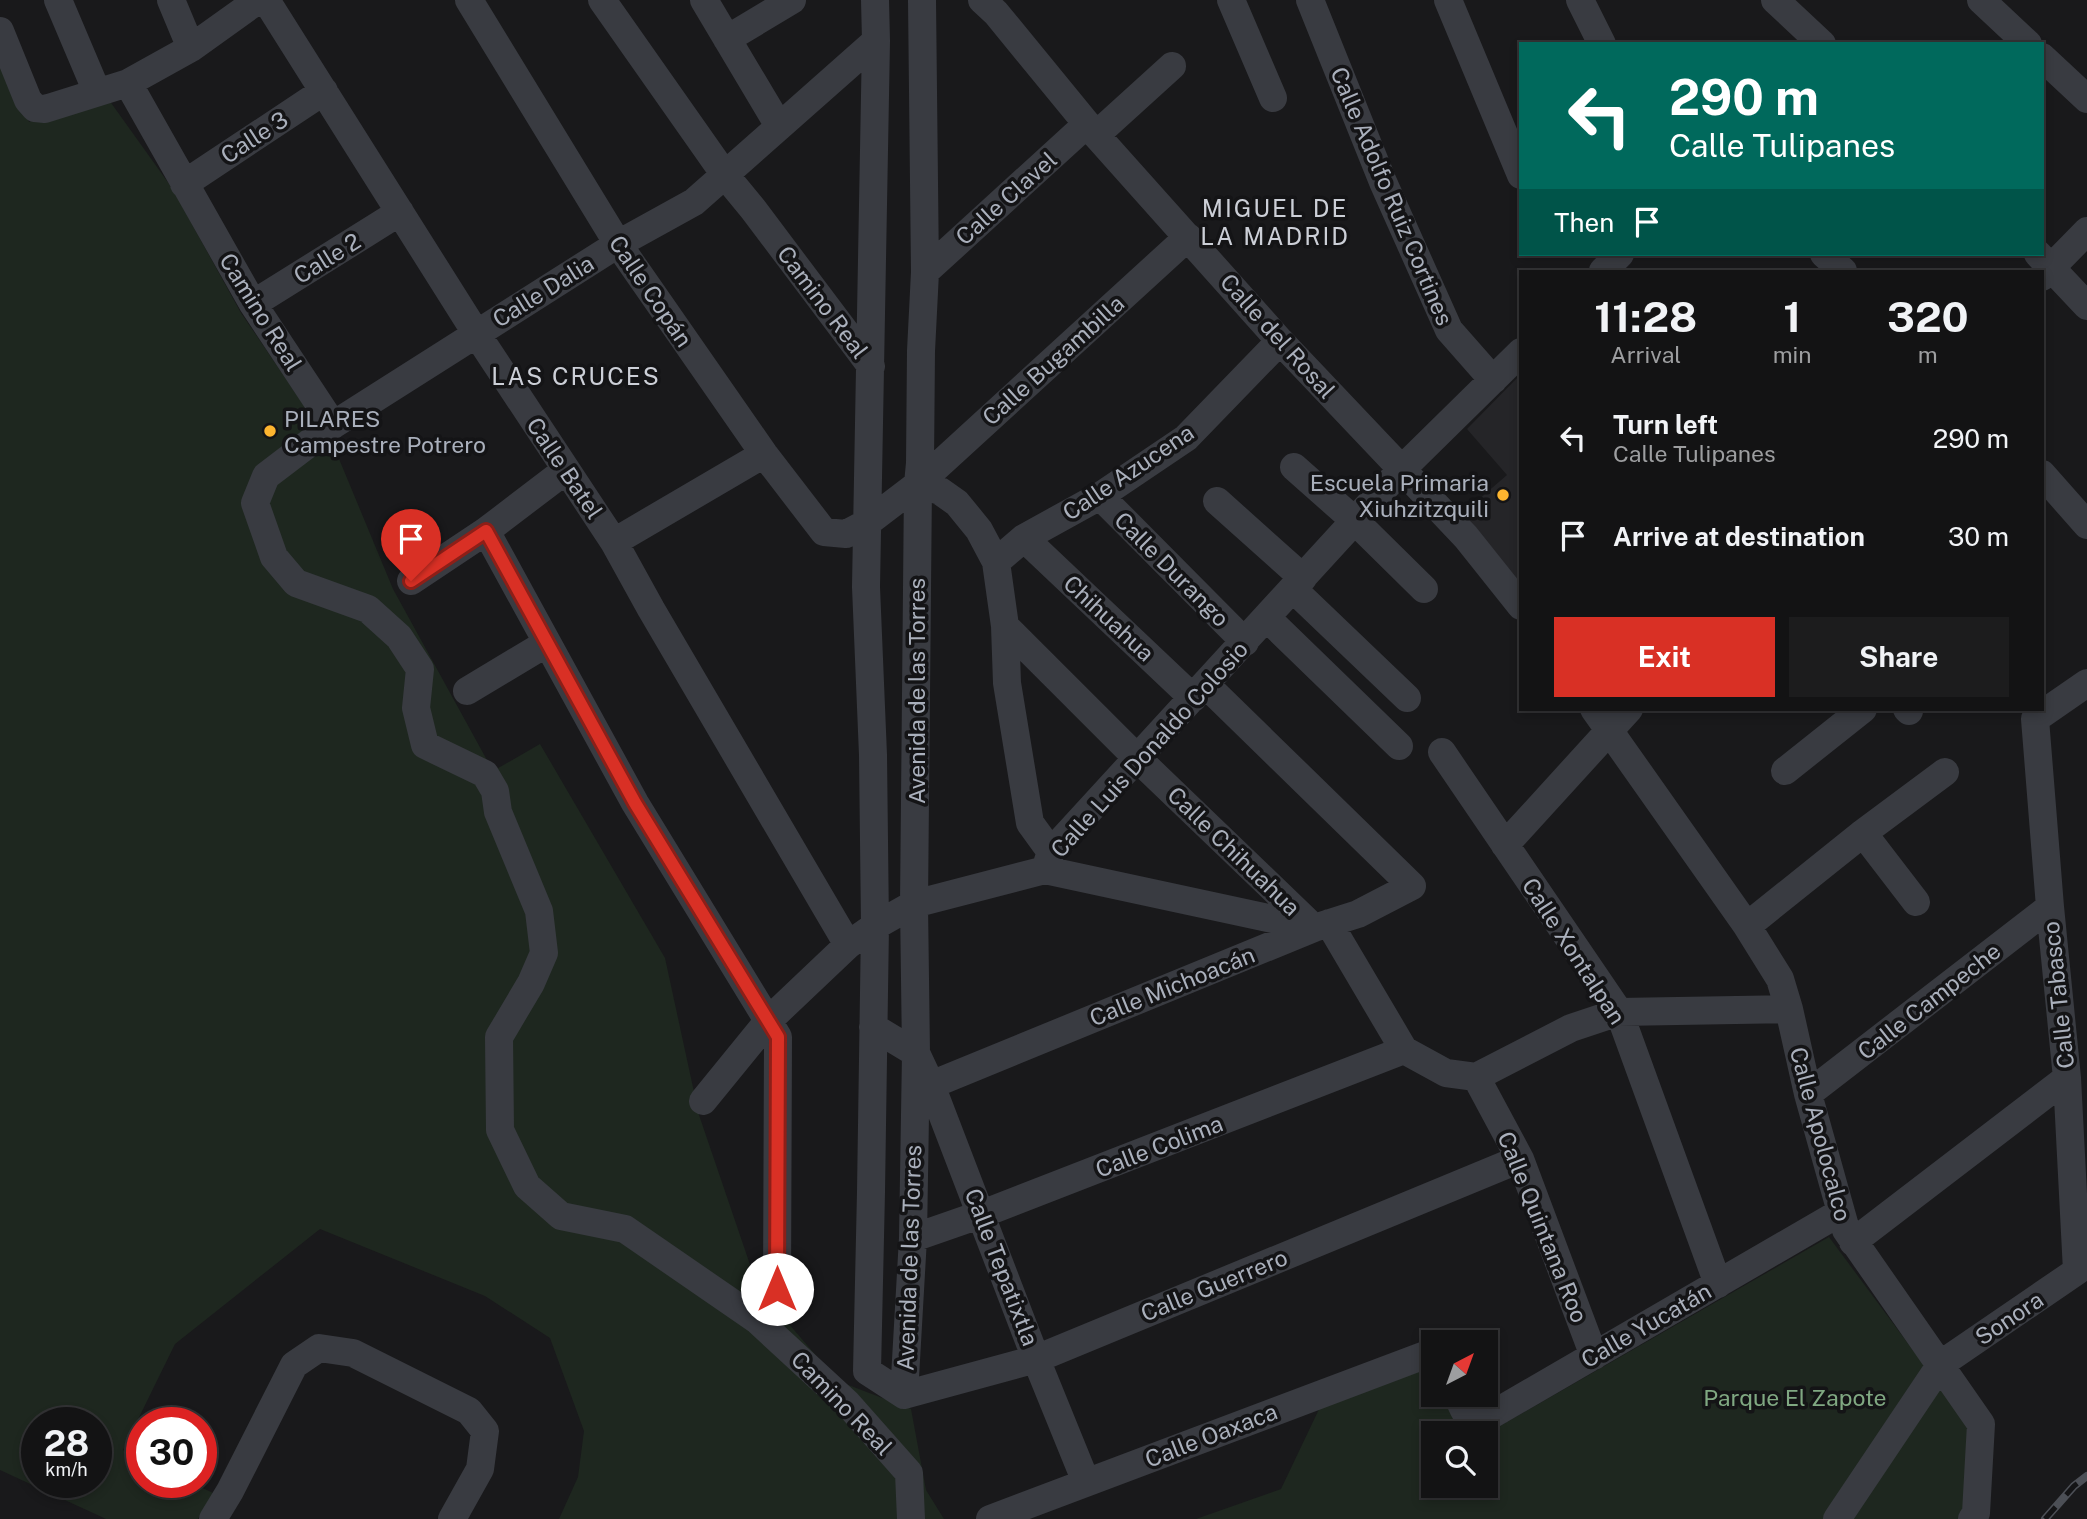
<!DOCTYPE html>
<meta charset="utf-8">
<style>
:root{--surface:#131314;--page:#1c1c1d;--text:#f1f3f6;--muted:#9d9ea0;--line:#323234;--accent:#d93025}
body{margin:0;font-family:"Public Sans",sans-serif;background:var(--page);color:var(--text);height:100vh;display:flex;flex-direction:column;font-size:26px;white-space:nowrap}
*{box-sizing:border-box;margin:0}
p{font-size:23px;color:var(--muted)}
.icon{flex:none;width:38px;height:38px;fill:none;stroke:currentColor;stroke-width:2;stroke-linecap:round;stroke-linejoin:round}
.map{position:relative;flex:1;overflow:hidden}
.side{position:absolute;left:1519px;top:270px;width:525px;height:441px;display:flex;flex-direction:column;background:var(--surface);border-radius:0px;box-shadow:0 4px 10px #0003,0 0 0 2px var(--line)}
.side>*{flex:none}
.guide{position:absolute;left:1519px;top:42px;width:525px;height:214px;border-radius:0px;box-shadow:0 4px 10px #0003,0 0 0 2px var(--line);background:#00695c;color:#fff;overflow:hidden}
.needle{width:46px;rotate:41deg}
.controls{position:absolute;left:1421px;top:1330px;display:grid;gap:14px}
.controls a{display:grid;place-items:center;width:77px;height:77px;border-radius:0px;background:var(--surface);box-shadow:0 4px 10px #0003,0 0 0 2px var(--line);font-size:35px}
.speed{position:absolute;left:21px;top:1407px;display:flex;gap:14px;font-size:35px;font-weight:700;text-align:center}
.speed>*{display:grid;place-content:center;width:91px;height:91px;border-radius:50%;background:var(--surface);box-shadow:0 4px 10px #0003,0 0 0 2px var(--line);line-height:1}
.speed small{font-size:18px;font-weight:400}
.speed .limit{border:10px solid #d22;background:#fff;color:#111}
.pin{position:absolute;display:grid;place-items:center;width:60px;height:60px;color:#fff;margin:-72px -30px;border-radius:50% 50% 50% 0;rotate:-45deg;box-shadow:0 0 7px #0007}
.pin .icon{rotate:45deg}
.me{position:absolute;width:77px;margin:-38px;rotate:0deg;stroke-linejoin:round;filter:drop-shadow(0 0 5px #0008)}
.turn{display:flex;align-items:center;gap:24px;height:147px;padding:0 35px;font-size:32px}
.turn .icon{width:91px;height:91px;stroke-width:2.5}
.turn b{display:block;font-size:49px;line-height:60px}
.then{display:flex;align-items:center;height:66px;padding:0 35px;background:#0003;gap:14px;font-size:26px}
.eta{display:flex;justify-content:space-evenly;align-items:center;height:119px;text-align:center}
.eta b{font-size:42px;font-weight:700;line-height:49px}
.cta{display:flex;gap:14px;margin-top:auto;padding:14px 35px}
.cta a{flex:1;height:80px;border-radius:0px;background:var(--accent);color:#fff;font-size:28px;font-weight:700;line-height:80px;text-align:center}
.cta a+a{background:var(--page);color:var(--text)}
ul{padding:0;list-style:none}
li{display:flex;align-items:center;gap:21px;height:98px;padding:0 35px}
li div{flex:1}
li b{display:block;font-size:26px}
li em{font-style:normal}
.map>svg:first-child{display:block}
.built{fill:#252528}
.green{fill:#1e271f;fill-rule:evenodd}
.lines{fill:none;stroke-linecap:round;stroke-linejoin:round}
.minor{stroke:#393b41;stroke-width:28}
.rail-casing{stroke:#4c4f56;stroke-width:8}
.rail{stroke:#141416;stroke-width:5;stroke-dasharray:16;stroke-linecap:butt}
.route-casing{stroke:#8d1f18;stroke-width:18}
.route{stroke:#d93025;stroke-width:12}
.poi-dot{fill:#fdb52f;stroke:#141416;stroke-width:2.5}
.labels{text-anchor:middle;dominant-baseline:central;stroke-width:7;stroke-linejoin:round;paint-order:stroke}
.street-label{font-size:23px;fill:#aab0bc;stroke:#141416}
.poi-label{font-size:23px;fill:#aab0bc;stroke:#141416;text-anchor:start}
.park-label{font-size:23px;fill:#80a882;stroke:#141416}
.neighbourhood-label{font-size:24px;letter-spacing:2px;fill:#cccfd7;stroke:#141416}
</style>
<div class="map">
<svg width="2087" height="1519" viewBox="0 0 2087 1519">
<rect width="100%" height="100%" fill="#19191b"/>
<path class="built" d="M1521 374V585L1462 514 1507 475 1467 429Z"/>
<path class="green" d="M0 57 29 122 104 93 172 188 241 313 337 454 393 589 493 771 540 744 665 958 699 1115 758 1288 838 1381 911 1409 926 1490 944 1519H559L578 1477 584 1431 550 1338 485 1296 320 1229 175 1344 123 1450 142 1459V1482H190L213 1493 198 1519H106L0 1470ZM37 1423H96V1482H37Z
M1829 1237 1970 1427 1964 1519H1196L1281 1489 1321 1405 1430 1360 1433 1367V1395H1446L1464 1433H1433V1486H1486V1434Z"/>
<g class="lines">
<path class="minor" d="M58 0 97 92
M171 0 191 48
M266 0 476 333 614 542 651 609 848 945
M469 0 618 244 764 454 824 532 846 534 867 523 918 484 1188 237
M602 0 725 175 753 209 871 366
M704 0 779 126
M875 0 876 41 866 587 873 755 875 926 871 1192 867 1371 904 1395
M982 0 996 13 1096 135 1280 341 1466 537 1521 606
M1231 0 1273 98
M1310 0 1383 182 1449 330 1493 380
M1448 0 1521 175
M1580 0 1602 44
M1775 0 1822 44
M1981 0 2028 44
M0 31 28 100 35 108 45 109 128 83 191 48 258 0
M727 39 792 0
M876 41 694 202 618 244 333 425 266 476 255 503 274 557 296 583 368 609 399 637 420 669 416 708 425 745 485 774 495 791 498 812 539 911 544 953 531 983 499 1037 500 1130 527 1186 561 1216 625 1229 757 1320 847 1403 909 1473 911 1519
M2042 57 2087 99
M128 83 253 304 333 425
M1096 135 1172 66
M184 184 324 91
M1824 254 1843 271
M2038 254 2087 306
M1603 271 1620 254
M925 272 1087 124
M2042 277 2087 231
M253 304 400 212
M1294 467 1355 521 1424 589
M2042 474 2087 525
M918 484 940 491 957 503 979 530 996 562 1005 626 1007 683 1030 823 1051 852
M1100 496 1245 642
M1217 501 1303 578
M486 531 635 803 778 1037 777 1289
M1024 538 1193 698
M614 542 764 454
M996 562 1024 538 1100 496 1186 438 1280 341
M411 581 486 531 566 470
M1293 589 1407 698
M1267 618 1399 746
M1005 626 1136 757 1314 928
M467 691 547 643
M1594 709 1747 926 1780 979 1789 1009 1808 1094 1846 1230 1981 1424 1976 1513 1972 1519
M1907 709 1909 711
M1442 752 1619 1012 1718 1284
M1785 771 1863 709
M1863 833 1916 902
M1505 845 1629 709
M1045 870 1314 928
M1329 923 1404 1050 1446 1073 1476 1077 1520 1159 1594 1356
M1747 926 1863 833 1945 772
M873 1027 916 1053 931 1085 1036 1359 1086 1482
M1476 1077 1571 1028 1619 1012 1789 1009
M931 1085 1314 928 1358 914 1412 886 1206 685
M1808 1094 2050 907
M703 1101 769 1020 848 945 875 926 914 904 1045 870 1051 852 1401 470 1521 352
M913 1238 982 1214 1404 1050
M1853 1242 2067 1078
M904 1395 913 1238 916 1053 914 904 918 484 920 463 921 351 925 272 922 0
M904 1395 1036 1359 1520 1159
M1457 1395 1464 1410 1488 1417 1841 1212
M213 1519 230 1491 294 1365 319 1348 353 1353 469 1411 485 1431 480 1469 452 1519
M990 1519 1433 1352
M1837 1519 1941 1364 2077 1271 2067 1078 2050 907 2035 719 2087 683"/>
<g class="rail-casing">
<path id="rail" d="M2045 1519 2074 1486 2087 1476"/>
</g>
<use href="#rail" class="rail"/>
</g>
<g class="lines">
<g class="route-casing">
<path id="route" d="M411 581 486 531 635 803 778 1037 777 1289"/>
</g>
<use href="#route" class="route"/>
</g>
<g class="poi-dot">
<circle cx="270" cy="431" r="7"/>
<circle cx="1503" cy="495" r="7"/>
</g>
<g class="labels">
<g class="street-label">
<text transform="translate(254 137) rotate(-33)">Calle 3</text>
<text transform="translate(1392 196) rotate(67)">Calle Adolfo Ruiz Cortines</text>
<text transform="translate(1006 198) rotate(-42)">Calle Clavel</text>
<text transform="translate(327 258) rotate(-32)">Calle 2</text>
<text transform="translate(543 291) rotate(-32)">Calle Dalia</text>
<text transform="translate(651 291) rotate(56)">Calle Copán</text>
<text transform="translate(823 302) rotate(53)">Camino Real</text>
<text transform="translate(261 312) rotate(58)">Camino Real</text>
<text transform="translate(1278 336) rotate(48)">Calle del Rosal</text>
<text transform="translate(1053 360) rotate(-42)">Calle Bugambilla</text>
<text transform="translate(565 468) rotate(56)">Calle Batel</text>
<text transform="translate(1128 472) rotate(-34)">Calle Azucena</text>
<text transform="translate(1172 569) rotate(45)">Calle Durango</text>
<text transform="translate(1109 618) rotate(43)">Chihuahua</text>
<text transform="translate(916 691) rotate(-90)">Avenida de las Torres</text>
<text transform="translate(1149 749) rotate(-48)">Calle Luis Donaldo Colosio</text>
<text transform="translate(1234 851) rotate(44)">Calle Chihuahua</text>
<text transform="translate(1574 951) rotate(57)">Calle Xontalpan</text>
<text transform="translate(1172 986) rotate(-22)">Calle Michoacán</text>
<text transform="translate(2058 995) rotate(-96)">Calle Tabasco</text>
<text transform="translate(1929 1001) rotate(-38)">Calle Campeche</text>
<text transform="translate(1821 1134) rotate(75)">Calle Apolocalco</text>
<text transform="translate(1159 1146) rotate(-21)">Calle Colima</text>
<text transform="translate(1543 1227) rotate(68)">Calle Quintana Roo</text>
<text transform="translate(909 1258) rotate(-88)">Avenida de las Torres</text>
<text transform="translate(1002 1267) rotate(69)">Calle Tepatixtla</text>
<text transform="translate(1214 1285) rotate(-22)">Calle Guerrero</text>
<text transform="translate(2009 1318) rotate(-34)">Sonora</text>
<text transform="translate(1646 1325) rotate(-30)">Calle Yucatán</text>
<text transform="translate(842 1403) rotate(46)">Camino Real</text>
<text transform="translate(1211 1435) rotate(-21)">Calle Oaxaca</text>
</g>
<g class="poi-label">
<text x="284" y="418">PILARES<tspan x="284" dy="26">Campestre Potrero</tspan></text>
<text x="1489" y="482" text-anchor="end">Escuela Primaria<tspan x="1489" dy="26">Xiuhzitzquili</tspan></text>
</g>
<g class="park-label">
<text x="1795" y="1397">Parque El Zapote</text>
</g>
<g class="neighbourhood-label">
<text x="1275" y="208">MIGUEL DE<tspan x="1275" dy="28">LA MADRID</tspan></text>
<text x="576" y="376">LAS CRUCES</text>
</g>
</g>
</svg>
<div class="controls">
<a><svg class="needle" viewBox="-14 -14 28 28"><path d="M0-13l5 13h-10z" fill="#e53935"/><path d="M0 13l5-13h-10z" fill="#9d9ea0"/></svg></a>
<a><svg class="icon" aria-label="search" viewBox="0 0 24 24"><circle cx="10" cy="10" r="6"/><path d="M15 15l6 6"/></svg></a>
</div>
<div class="speed"><div>28<small>km/h</small></div><div class="limit">30</div></div>
<div class="pin" style="left:411px;top:581px;background:#d93025"><svg class="icon" aria-label="arrive" viewBox="0 0 24 24"><path d="M6 21V4h12l-3 4 3 4H6"/></svg></div>
<svg class="me" style="left:777px;top:1289px" viewBox="-20 -20 40 40"><circle r="19" fill="#fff"/><path d="M0-13L10 11 0 6-10 11z" fill="#d93025"/></svg>
<div class="guide">
<div class="turn"><svg class="icon" aria-label="left" viewBox="0 0 24 24"><path d="M17 20v-9H6M10 6l-5 5 5 5"/></svg><div><b>290 m</b>Calle Tulipanes</div></div>
<div class="then">Then<svg class="icon" aria-label="arrive" viewBox="0 0 24 24"><path d="M6 21V4h12l-3 4 3 4H6"/></svg></div>
</div>
<section class="side">
<div class="eta">
<div><b>11:28</b><p>Arrival</p></div>
<div><b>1</b><p>min</p></div>
<div><b>320</b><p>m</p></div>
</div>
<ul>
<li><svg class="icon" aria-label="left" viewBox="0 0 24 24"><path d="M17 20v-9H6M10 6l-5 5 5 5"/></svg><div><b>Turn left</b><p>Calle Tulipanes</p></div><em>290 m</em></li>
<li><svg class="icon" aria-label="arrive" viewBox="0 0 24 24"><path d="M6 21V4h12l-3 4 3 4H6"/></svg><div><b>Arrive at destination</b></div><em>30 m</em></li>
</ul>
<div class="cta"><a>Exit</a><a>Share</a></div>
</section>
</div>
